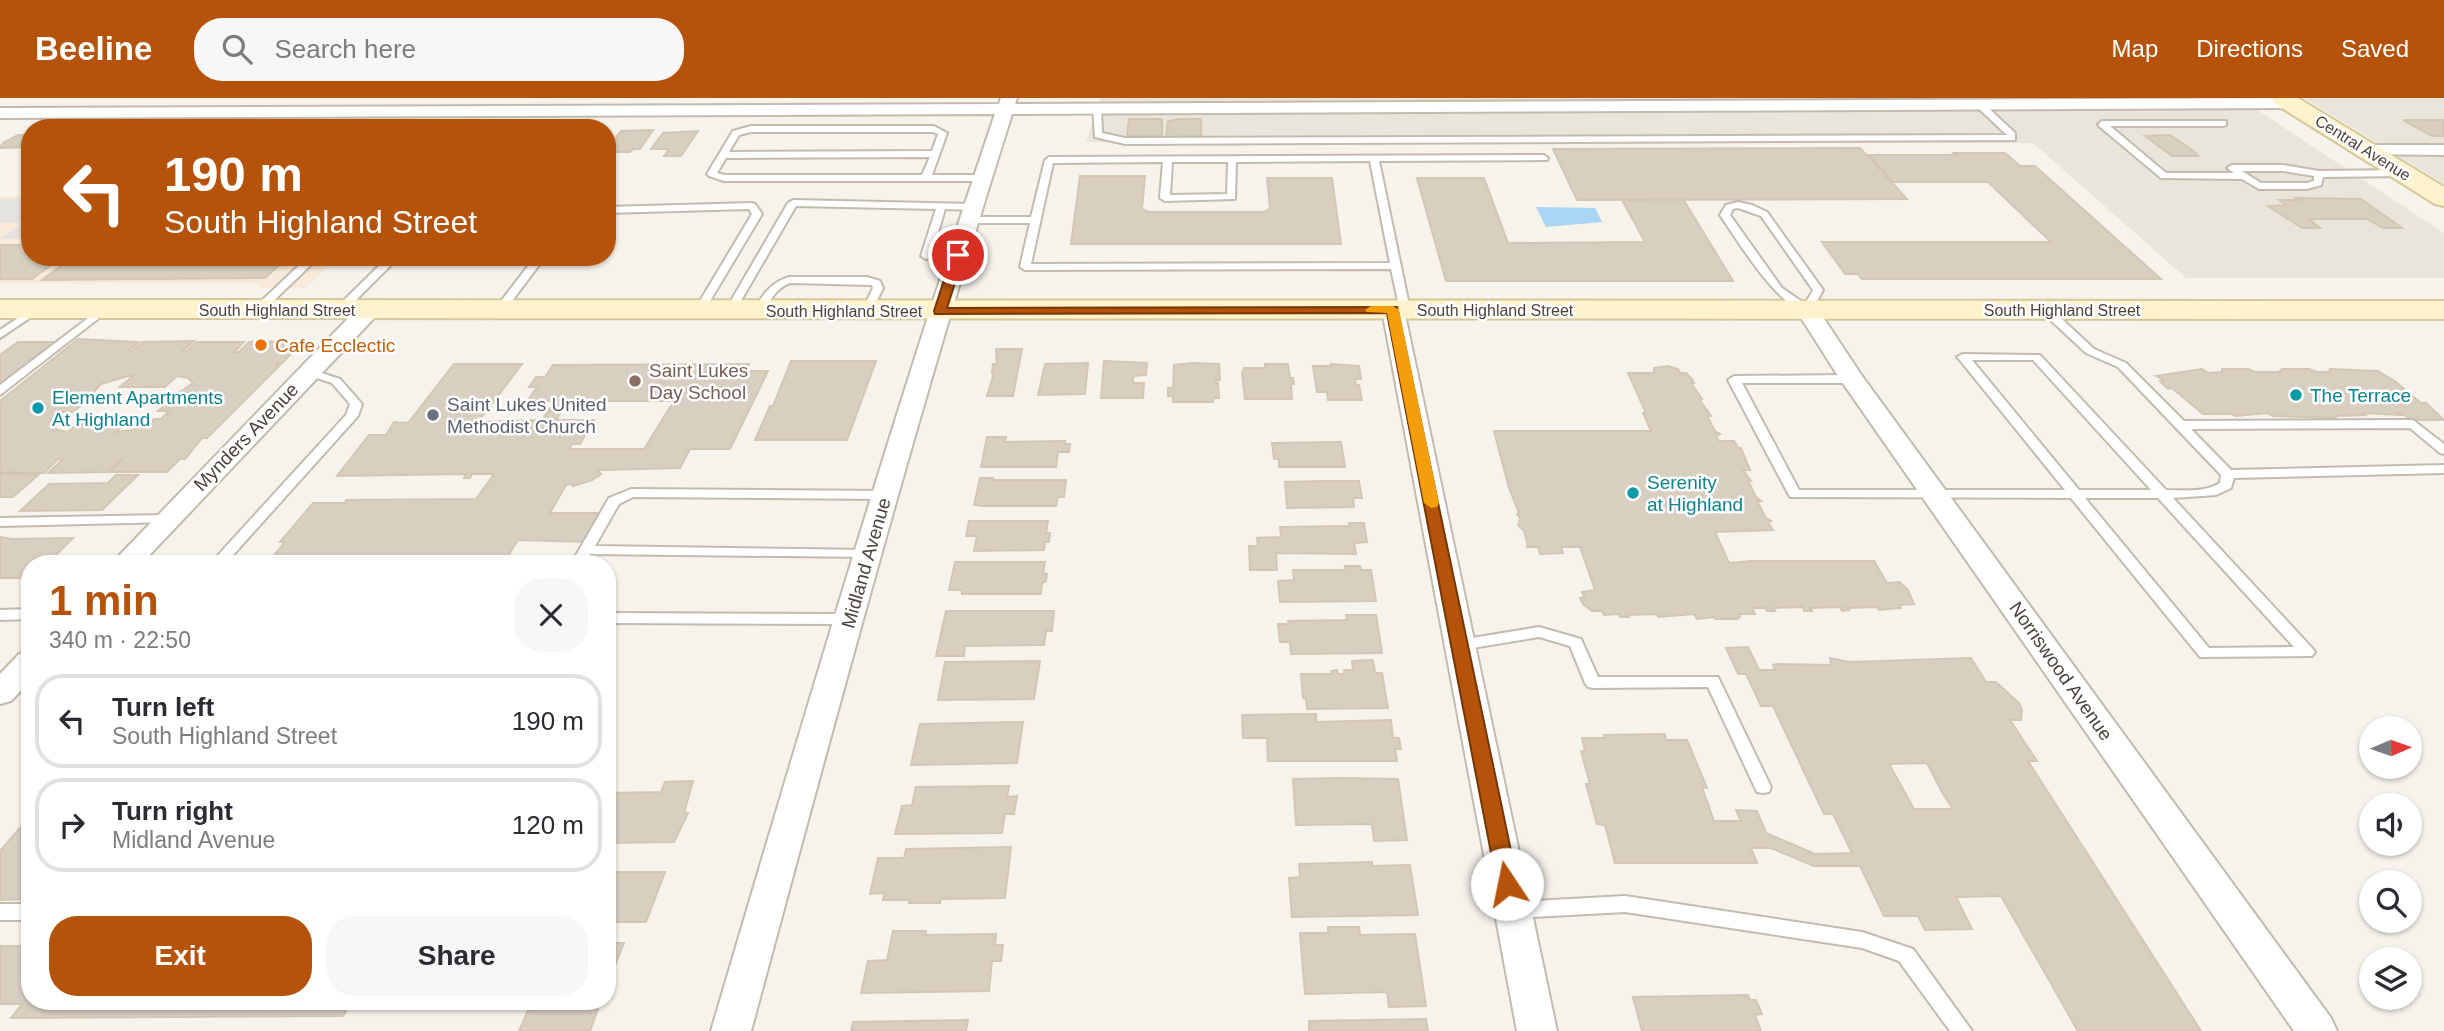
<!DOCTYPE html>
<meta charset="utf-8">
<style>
:root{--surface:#fff;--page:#f7f7f7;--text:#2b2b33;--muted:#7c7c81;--line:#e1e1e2;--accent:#b45309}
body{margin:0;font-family:Helvetica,sans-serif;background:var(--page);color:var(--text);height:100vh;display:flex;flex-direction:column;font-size:26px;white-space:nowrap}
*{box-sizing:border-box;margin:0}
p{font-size:23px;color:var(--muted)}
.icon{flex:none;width:38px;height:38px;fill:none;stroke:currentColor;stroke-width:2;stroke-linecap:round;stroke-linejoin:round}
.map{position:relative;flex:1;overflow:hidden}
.drawer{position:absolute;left:21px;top:457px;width:595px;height:455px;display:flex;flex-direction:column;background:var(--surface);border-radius:28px;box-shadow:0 2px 5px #0004}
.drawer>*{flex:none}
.banner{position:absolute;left:21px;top:21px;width:595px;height:147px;border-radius:28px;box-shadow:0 2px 5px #0004;background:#b45309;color:#fff;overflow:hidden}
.needle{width:46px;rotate:88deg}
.buttons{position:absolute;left:2359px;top:618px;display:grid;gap:14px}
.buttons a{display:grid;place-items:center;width:63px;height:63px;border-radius:50%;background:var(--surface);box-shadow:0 2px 5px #0004;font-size:35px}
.pin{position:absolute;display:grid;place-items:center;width:60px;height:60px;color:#fff;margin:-30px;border:4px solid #fff;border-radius:50%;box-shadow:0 2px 7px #0007}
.me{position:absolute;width:77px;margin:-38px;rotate:349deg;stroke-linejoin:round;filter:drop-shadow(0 0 5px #0008)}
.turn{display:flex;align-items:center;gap:24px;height:147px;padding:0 28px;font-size:32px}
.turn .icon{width:91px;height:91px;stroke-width:2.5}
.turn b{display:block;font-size:49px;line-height:60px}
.round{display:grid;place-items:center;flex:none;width:74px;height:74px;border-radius:28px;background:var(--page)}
.overview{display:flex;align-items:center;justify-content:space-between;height:119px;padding:0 28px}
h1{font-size:42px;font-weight:700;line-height:52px;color:var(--accent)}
.primary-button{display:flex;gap:14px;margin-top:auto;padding:14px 28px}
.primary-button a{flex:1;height:80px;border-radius:28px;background:var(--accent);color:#fff;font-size:28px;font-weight:700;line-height:80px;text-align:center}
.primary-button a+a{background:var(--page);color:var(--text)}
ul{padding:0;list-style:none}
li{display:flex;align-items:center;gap:21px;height:94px;margin:0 14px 10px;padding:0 14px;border:4px solid var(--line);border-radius:28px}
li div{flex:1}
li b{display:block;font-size:26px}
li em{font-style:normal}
header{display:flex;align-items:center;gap:42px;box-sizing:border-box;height:98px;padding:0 35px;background:var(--accent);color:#fff}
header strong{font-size:33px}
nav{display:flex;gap:38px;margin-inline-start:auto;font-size:24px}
.search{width:490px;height:63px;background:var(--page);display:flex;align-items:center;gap:18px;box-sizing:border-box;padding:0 24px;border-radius:28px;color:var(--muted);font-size:26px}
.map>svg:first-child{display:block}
.residential{fill:#eae5da}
.commercial{fill:#f7ead8}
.parking{fill:#e5e3e0}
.water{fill:#a9d4f2}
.building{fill:#d8cfc1;stroke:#d3c7b4;stroke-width:2;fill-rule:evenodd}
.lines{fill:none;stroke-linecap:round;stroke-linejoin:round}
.service-casing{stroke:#c2bbae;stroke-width:4}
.minor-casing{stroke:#c2bbae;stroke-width:4}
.secondary-casing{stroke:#d6c79b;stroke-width:4}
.service{fill:#fff;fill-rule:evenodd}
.minor{fill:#fff;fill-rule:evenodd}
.secondary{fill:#fff3cd;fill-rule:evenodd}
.route{fill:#b45309;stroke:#753606;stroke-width:2}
.slow{fill:#f59e0b}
.food-dot{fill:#e8710a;stroke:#fff;stroke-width:2.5}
.education-dot{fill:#8d6e63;stroke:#fff;stroke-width:2.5}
.culture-dot{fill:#0f9aa8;stroke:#fff;stroke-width:2.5}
.worship-dot{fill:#6b7280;stroke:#fff;stroke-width:2.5}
.labels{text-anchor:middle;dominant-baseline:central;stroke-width:5;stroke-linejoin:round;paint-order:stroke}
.far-street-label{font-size:16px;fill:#4b4439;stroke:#fff}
.food-label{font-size:19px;fill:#c56008;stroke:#fff;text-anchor:start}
.education-label{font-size:19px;fill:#785e54;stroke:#fff;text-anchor:start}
.culture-label{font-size:19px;fill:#0d838f;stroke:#fff;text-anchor:start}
.worship-label{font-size:19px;fill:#5b616d;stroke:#fff;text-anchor:start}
.street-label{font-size:19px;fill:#4b4439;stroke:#fff}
</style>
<header>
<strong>Beeline</strong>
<div class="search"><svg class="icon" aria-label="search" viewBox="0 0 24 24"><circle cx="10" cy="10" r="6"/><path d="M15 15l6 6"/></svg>Search here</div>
<nav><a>Map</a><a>Directions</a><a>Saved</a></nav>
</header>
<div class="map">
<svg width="2444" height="933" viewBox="0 0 2444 933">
<rect width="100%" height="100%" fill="#f6f3ec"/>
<path class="residential" d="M1101 0H2239L2444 135V180H2186L2033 45 1086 44Z
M2304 0H2444V86Z"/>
<path class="commercial" d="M0 98H30V159H338L305 190H260L258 185H0Z"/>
<path class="parking" d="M0 101H30V141H0L22 125H0Z"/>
<path class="water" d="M1536 109 1595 110 1602 124 1546 129Z"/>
<path class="building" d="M1129 21H1162V38H1127Z
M1180 21H1201V38L1166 39 1168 23Z
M2403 22H2444V38H2432Z
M653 32 640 51H633L630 54H611L613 51H607L621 33Z
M698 33 681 58H664L669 51H651L663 35Z
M18 37H30V49L0 50 3 45Z
M2170 37 2195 54 2198 58H2172L2145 38Z
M1860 50 1907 101 1577 102 1553 51Z
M1954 55H2005L2020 68H2035L2161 181H1862L1858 176H1845L1822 144H2051L1988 84H1893L1869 57H1957Z
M1080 78H1145L1142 111 1149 114H1264L1270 111 1267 80H1332L1341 146H1071Z
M1417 80H1484L1508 145 1645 144 1622 102 1683 101 1733 183H1446Z
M2296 100 2361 101 2402 130H2383L2367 121H2309L2320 130H2302L2268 108 2287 107 2279 102H2299Z
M0 147H30V159H62L32 181H0Z
M73 159H288L265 180 42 182Z
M78 241 139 244 127 254H131L143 244 194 243 182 254H186L197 244H244L234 254H239L249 244 300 243 289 254H293L282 265H277L276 267H280L207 340H202L185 361H180L167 374H109L123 361 106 374 48 375 63 361H58L44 375 0 374V303ZM128 278H133L120 289H165L177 278 188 280 193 285 163 306H166L158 313H169L161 321H154L149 326 132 332 116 334 129 321 82 322 68 334 57 332 53 326 59 321H50L59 314H72L84 306 94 297H91L101 286Z
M18 244H56L0 286V257Z
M996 251H1022L1013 298H987L994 275H992L993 266H997Z
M791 263H876L847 342H755L770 308H773Z
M1104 263 1147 265 1146 277 1133 278V285H1144L1143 300H1101Z
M1088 265 1085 296 1038 297 1045 266Z
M1194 265 1219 266 1220 282H1216V285H1218L1219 300H1214L1213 304H1173V298H1168V290H1173L1174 267Z
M454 266H522L478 324 542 322 555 303H527L537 289H529L536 279H545L553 267 749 266 746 273H768L730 351H690L680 370 601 372 598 373 601 376 592 382 573 388 571 386 566 387 550 415H602L586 444 518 442 503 466H267L285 444H280L313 405H345L346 402 476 401 494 376H472L470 380H464L466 376 337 378 369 337H386L394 324 408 325ZM568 303H674L644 351H569L572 346H580L594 322H556Z
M1265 266H1288L1290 280H1293L1294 286H1291L1292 301H1245L1242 275 1244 270H1265Z
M1331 266 1359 268 1361 281H1355L1356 287H1359L1362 302H1328L1327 294H1317L1313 268H1331Z
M1668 268 1678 271 1680 275H1686L1692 281 1694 285H1691L1702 301H1699L1711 318H1707L1715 333 1720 336 1716 338 1719 343H1734L1739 351 1741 350 1750 372H1743L1751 383H1748L1756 399 1761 403H1757L1766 420 1771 423 1768 424 1773 432 1715 434 1729 465 1751 463H1874L1887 485 1900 484 1908 492 1914 506 1899 507 1901 510 1879 512 1877 509 1847 510 1849 512 1842 513 1840 509 1810 510 1812 513H1804L1803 509 1773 510 1775 513H1767L1766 510H1752L1755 516H1739L1740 519 1737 521H1715L1714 519 1697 521 1694 516 1658 519 1657 516 1628 517 1629 519H1620L1619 516 1604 517 1602 513H1592L1583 506 1580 500 1585 499 1582 494 1595 492 1580 449H1561L1563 455 1540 456 1538 449H1526L1528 448 1524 433 1518 427 1520 420 1517 416 1519 415 1509 390 1494 333H1651L1643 315H1646L1628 275H1654V270Z
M2202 271 2208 275 2222 274V271H2248L2255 274H2279L2282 271H2309L2317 274H2329L2330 271 2378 273 2396 284 2421 305H2426L2444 322H2410L2401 314H2398L2402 317 2362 315 2365 317 2336 318V320L2273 318 2267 315 2236 318 2231 316H2203L2172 290 2168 291 2160 283 2164 282 2156 278Z
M987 339H1006L1005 344 1065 343V346H1070L1069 354H1058L1056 369H981Z
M1341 344 1345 369H1279V361H1274L1272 345Z
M0 376H23L38 377 13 399H0Z
M116 377H138L102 412 20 413 49 386 108 385Z
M980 380H993L992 382H1066L1064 399H1058L1056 408H983L974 407Z
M1324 383H1359L1362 400H1353L1354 409 1287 410 1285 384Z
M969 423H1048L1046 435H1050L1049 444H1045L1044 452 974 453 977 438H966Z
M1349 425H1364L1367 444 1354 445 1356 456 1276 455 1277 472H1250L1249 448H1258L1257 440 1281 439 1280 429 1350 428Z
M0 439 12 441 73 440 47 466H30V480H0Z
M955 464H1045L1043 475 1047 476 1046 483 1042 485 1041 496H962V492H949Z
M1345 468H1360L1361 472H1371L1376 503 1280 504 1278 483 1294 482 1293 472H1346Z
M946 513H1054L1052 533H1046L1044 547 965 548 964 558H936Z
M1346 517H1376L1382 555 1291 556 1290 544H1280L1278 526H1289L1288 523 1347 522Z
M1748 549 1759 572H1775L1773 567 1777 566 1831 567 1830 560 1849 564 1971 560 1986 584H1996L2019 605 2022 612 2021 622H2010L2037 663H2028L2201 933H2078L2001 798 1956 799 1972 831 1925 832 1918 818H1884L1860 768H1814L1771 750H1751L1757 765H1615L1605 727 1597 726 1586 686H1590L1581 653H1585L1582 640H1605L1604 637 1665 636 1666 642H1687L1707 690 1702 689 1714 723H1741L1736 712 1757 713 1766 735 1815 756 1852 755 1833 716H1824L1773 608H1761L1746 576H1738L1726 550ZM1927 665 1943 696 1953 711H1914L1889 666Z
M1373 562 1375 575H1382L1388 610 1307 611 1306 601 1303 600 1301 576H1331V573L1337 572 1338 576H1344V572H1353L1352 563Z
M1040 563 1034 601 938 602 945 564Z
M1316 616V624L1391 622 1393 640H1399L1401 651H1395L1397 663H1268L1267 640H1243L1242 617Z
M1023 624 1017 665 911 667 920 626Z
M1340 680 1398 681 1407 742 1374 743 1372 726 1296 727 1293 681Z
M693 683 684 715H688L674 744 607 745V695L661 694 665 684Z
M1009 688 1007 699 1017 698 1014 716H1005L1002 735 895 736 902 708 912 707 916 689Z
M30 718V801L0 802V753Z
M1011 749 1005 800 941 801 940 805H909V802H883L885 795 870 796 878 760H904L906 751Z
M1372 764V768L1410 767 1418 817 1292 819 1289 780 1300 779 1299 766Z
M607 774H665L646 824H607Z
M1328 829H1359L1360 837 1415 836 1426 908 1389 909 1387 894 1305 896 1300 835H1328Z
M893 833H926L925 837 996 836 995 847H1003L1001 863H992L989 893 861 895 868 863 887 862Z
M607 845H624L607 887Z
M0 848H30V903H495L351 904 343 918 11 920 22 906H0Z
M1748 897 1750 902H1756L1762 916 1755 917 1761 933H1642L1633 899Z
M532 903H601L590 933H519Z
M1426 921 1428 933H1309V923Z
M968 922 966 933H851L853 924Z"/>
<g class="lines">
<g class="service-casing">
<path id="service" d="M1976 4H1982L2015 35V42L1125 46 1095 39 1093 9 1097 7 1101 9 1102 35 1125 40 2007 37 1976 8Z
M2102 23H2226V27L2223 28H2110L2166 75H2234L2227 70 2232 67H2283L2319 73 2404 72 2409 75 2404 78 2323 79 2321 87 2307 91H2259L2242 81 2161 80 2099 28 2098 26ZM2242 73H2283L2314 78V83L2307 85H2261Z
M751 28H934L947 35 932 77H983L988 80 983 83H724L709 78 707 76 733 33ZM751 34H933L938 36 932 53 729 54 739 37ZM930 59 922 77H725L717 75 726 60Z
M1544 57 1548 60 1547 62 1379 63 1410 212 1405 215 1400 212 1391 171 1025 172 1020 169 1030 125H969L964 122 969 119H1031L1045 62 1049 59ZM1370 63 1390 165 1031 166 1053 65 1163 64 1160 100 1165 103 1235 101 1236 64ZM1172 64H1228L1227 96 1170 97Z
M793 102 973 106 978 109 973 112 945 111 932 155 958 154 963 157 962 159 926 161 921 158 936 111 796 108 735 213 730 216 726 215 725 213 788 105Z
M1738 104 1752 107 1767 114 1823 192 1811 214C1782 217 1736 140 1720 117L1726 107ZM1738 110 1761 118 1813 192 1805 206 1782 190 1730 117 1733 111Z
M752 105 755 106 762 116 704 213 699 216 694 213 752 116 749 111 607 115V109Z
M308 159H319L262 214H254V210Z
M385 159H395L396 162 344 214H336V210L386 161Z
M535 159H545L503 215H495V211Z
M789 179H867L880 183 883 190 872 213 867 216 862 213 873 190 872 187 790 185C776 190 770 203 762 215H754L753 213C763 197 770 185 789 179Z
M36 208 40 209V213L0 240V232Z
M104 208 109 211 108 213 0 297V287Z
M2046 209 2050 210 2094 251 2126 265 2184 323 2413 322 2444 346V356L2440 355 2410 330 2191 331 2231 372 2444 367V375L2234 380 2231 390 2216 397 2173 400 2312 550 2315 554 2312 558 2200 559 2071 400 1790 399 1728 282 1734 278 1852 277 1858 281 1852 285H1742L1799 392H2065L1959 261 1957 259 1963 256 2040 257 2166 392C2183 392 2204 395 2220 385L2221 377 2118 269 2086 255 2042 214V210ZM1972 262H2033L2151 392H2079ZM2085 400H2158L2294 549 2209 550Z
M309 271 340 281 362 306 358 318 225 466H210L346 317 350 306 332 285 305 276V272Z
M631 391 886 393 893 397 886 401 633 399 619 406 595 448 872 452 874 455 872 458 867 459 590 456 585 466H571L609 400Z
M167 417 174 421 172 424 0 428V420Z
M30 511V521L0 522V512Z
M607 515 850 516 857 521 850 526 607 525Z
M1539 529 1581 541 1598 579H1718L1771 689 1769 694 1763 695 1757 694 1708 589 1593 590 1588 589 1585 585 1570 548 1539 539 1460 552 1455 551 1453 547 1455 543 1460 542Z
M1625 798 1862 834 1913 851 1972 933H1950L1899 863 1862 850 1625 814 1514 820 1508 817 1505 812 1508 807 1514 804Z
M0 806H30V822H0Z"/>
</g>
<g class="minor-casing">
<path id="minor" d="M1001 0H1017L1015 6 2290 0 2298 5 2290 10 1012 16C916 319 834 626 751 933H711C802 626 892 319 995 16L0 20V10L999 6Z
M2368 47H2444V57L2362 56 2359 52Z
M1393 205 1401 207 1404 212 1557 933H1517L1382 212 1385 207Z
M1807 205 1815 207 1862 278 2331 920 2337 933H2294L1840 281 1796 212 1799 207Z
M368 206 376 208 379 213 376 218 141 466H111L360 208Z
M30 553V583L11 603 0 606V576L19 556Z"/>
</g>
<g class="secondary-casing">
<path id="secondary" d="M2271 0H2298L2444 89V108L2435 106 2274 5Z
M0 202 2444 203V221L0 220Z"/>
</g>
<use href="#service" class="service"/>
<use href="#minor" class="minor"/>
<use href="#secondary" class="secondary"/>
</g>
<path class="route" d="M958 154 964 157 947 210 1397 209 1518 786 1515 792 1507 794 1500 792 1497 786 1387 215 935 216 934 213 952 157Z"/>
<path class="slow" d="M1371 208H1393L1399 212 1439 405 1437 409 1431 410 1424 405 1387 215 1367 214 1365 212Z"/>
<circle class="food-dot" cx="261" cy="247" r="7"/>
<circle class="education-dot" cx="635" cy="283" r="7"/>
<g class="culture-dot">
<circle cx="2296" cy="297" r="7"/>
<circle cx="38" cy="310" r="7"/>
<circle cx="1633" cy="395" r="7"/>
</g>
<circle class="worship-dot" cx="433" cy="317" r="7"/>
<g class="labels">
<g class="far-street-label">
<text transform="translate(2363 50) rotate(32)">Central Avenue</text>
<text x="277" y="212">South Highland Street</text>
<text x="1495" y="212">South Highland Street</text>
<text x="2062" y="212">South Highland Street</text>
<text x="844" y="213">South Highland Street</text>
</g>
<g class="food-label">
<text x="275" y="247">Cafe Ecclectic</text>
</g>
<g class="education-label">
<text x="649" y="272">Saint Lukes<tspan x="649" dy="22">Day School</tspan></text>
</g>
<g class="culture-label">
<text x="2310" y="297">The Terrace</text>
<text x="52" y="299">Element Apartments<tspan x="52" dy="22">At Highland</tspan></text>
<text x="1647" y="384">Serenity<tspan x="1647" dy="22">at Highland</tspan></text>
</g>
<g class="worship-label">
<text x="447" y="306">Saint Lukes United<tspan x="447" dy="22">Methodist Church</tspan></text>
</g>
<g class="street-label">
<text transform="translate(246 339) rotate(-46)">Mynders Avenue</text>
<text transform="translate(866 465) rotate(-74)">Midland Avenue</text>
<text transform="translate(2061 573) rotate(55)">Norriswood Avenue</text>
</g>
</g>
</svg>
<div class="buttons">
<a><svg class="needle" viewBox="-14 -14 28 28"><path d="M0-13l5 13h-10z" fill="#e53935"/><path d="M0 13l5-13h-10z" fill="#7c7c81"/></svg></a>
<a><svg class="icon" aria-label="sound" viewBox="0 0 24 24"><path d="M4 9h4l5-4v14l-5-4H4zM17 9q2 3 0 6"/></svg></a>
<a><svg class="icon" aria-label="search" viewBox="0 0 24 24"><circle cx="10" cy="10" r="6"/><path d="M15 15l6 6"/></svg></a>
<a><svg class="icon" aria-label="layers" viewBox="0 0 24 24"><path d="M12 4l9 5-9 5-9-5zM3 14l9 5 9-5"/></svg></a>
</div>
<div class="pin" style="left:958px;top:157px;background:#d93025"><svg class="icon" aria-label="arrive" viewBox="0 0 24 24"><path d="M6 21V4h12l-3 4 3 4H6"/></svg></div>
<svg class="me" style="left:1507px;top:786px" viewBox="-20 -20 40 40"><circle r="19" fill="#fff"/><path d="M0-13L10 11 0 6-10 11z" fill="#b45309"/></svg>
<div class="banner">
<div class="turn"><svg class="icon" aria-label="left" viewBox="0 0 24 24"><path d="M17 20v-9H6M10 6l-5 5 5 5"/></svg><div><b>190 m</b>South Highland Street</div></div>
</div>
<section class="drawer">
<div class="overview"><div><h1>1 min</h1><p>340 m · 22:50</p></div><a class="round"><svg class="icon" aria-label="close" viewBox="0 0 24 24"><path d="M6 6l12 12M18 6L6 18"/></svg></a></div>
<ul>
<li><svg class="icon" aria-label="left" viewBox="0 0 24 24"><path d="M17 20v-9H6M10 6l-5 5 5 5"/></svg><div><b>Turn left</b><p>South Highland Street</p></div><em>190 m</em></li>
<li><svg class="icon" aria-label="right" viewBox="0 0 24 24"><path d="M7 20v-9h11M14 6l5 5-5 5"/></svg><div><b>Turn right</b><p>Midland Avenue</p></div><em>120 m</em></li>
</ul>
<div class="primary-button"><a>Exit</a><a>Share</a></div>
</section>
</div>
